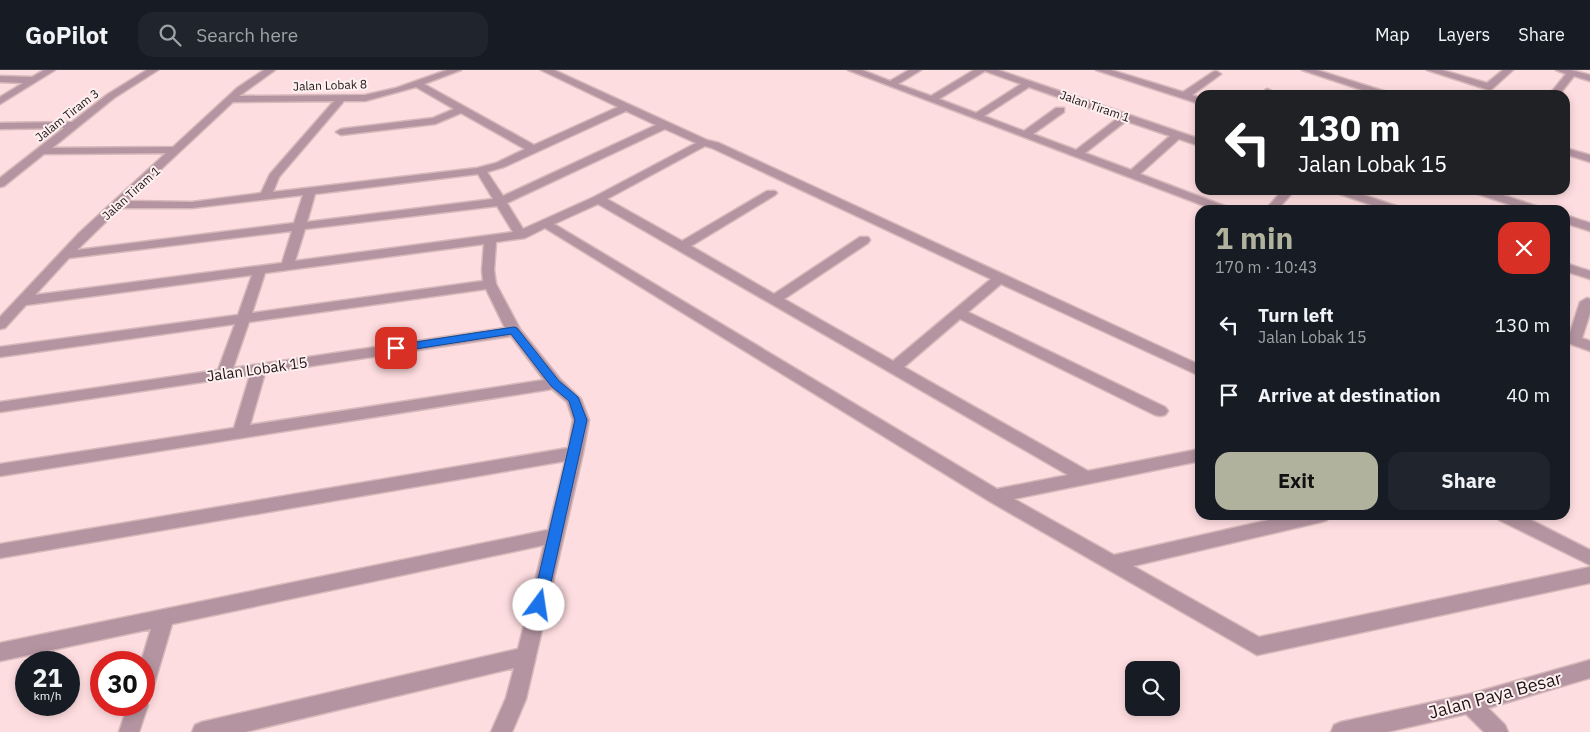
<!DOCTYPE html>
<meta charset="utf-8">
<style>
:root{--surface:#171b24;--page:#20242c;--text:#f1f3f6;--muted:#9ea1a6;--line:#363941;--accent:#b1b29d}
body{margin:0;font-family:"IBM Plex Sans",sans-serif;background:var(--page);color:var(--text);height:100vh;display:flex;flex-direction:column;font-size:19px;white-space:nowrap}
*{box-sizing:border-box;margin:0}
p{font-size:16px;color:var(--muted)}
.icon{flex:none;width:28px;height:28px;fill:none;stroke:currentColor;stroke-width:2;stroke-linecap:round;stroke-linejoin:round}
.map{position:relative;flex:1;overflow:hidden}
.panel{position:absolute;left:1195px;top:135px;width:375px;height:315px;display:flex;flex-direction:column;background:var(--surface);border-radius:15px;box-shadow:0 2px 8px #0003}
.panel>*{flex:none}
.guide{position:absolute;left:1195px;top:20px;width:375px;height:105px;border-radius:15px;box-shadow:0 2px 8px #0003;background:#202124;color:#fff;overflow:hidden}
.controls{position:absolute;left:1125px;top:591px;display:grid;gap:10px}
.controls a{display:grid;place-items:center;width:55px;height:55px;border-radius:10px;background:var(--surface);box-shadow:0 2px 8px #0003;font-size:25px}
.speed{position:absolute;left:15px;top:581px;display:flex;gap:10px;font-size:25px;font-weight:700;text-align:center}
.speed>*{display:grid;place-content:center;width:65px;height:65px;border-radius:50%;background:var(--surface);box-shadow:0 2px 8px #0003;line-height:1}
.speed small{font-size:12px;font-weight:400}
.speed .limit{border:8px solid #d22;background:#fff;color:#111}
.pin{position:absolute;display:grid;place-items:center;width:42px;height:42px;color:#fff;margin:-21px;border-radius:10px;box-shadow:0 2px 8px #0006}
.me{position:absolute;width:55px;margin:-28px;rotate:14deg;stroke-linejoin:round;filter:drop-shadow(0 0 4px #0008)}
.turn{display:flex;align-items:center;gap:18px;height:105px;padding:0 20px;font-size:22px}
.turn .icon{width:65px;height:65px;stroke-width:2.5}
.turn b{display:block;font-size:35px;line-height:42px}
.round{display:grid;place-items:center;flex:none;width:52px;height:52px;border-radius:15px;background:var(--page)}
.head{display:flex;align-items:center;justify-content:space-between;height:85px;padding:0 20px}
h1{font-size:30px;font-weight:700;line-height:38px;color:var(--accent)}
.button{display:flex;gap:10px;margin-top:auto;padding:10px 20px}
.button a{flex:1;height:58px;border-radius:15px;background:var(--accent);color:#111;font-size:20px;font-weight:700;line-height:58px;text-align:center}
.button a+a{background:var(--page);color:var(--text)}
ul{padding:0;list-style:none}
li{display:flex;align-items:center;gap:15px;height:70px;padding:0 20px}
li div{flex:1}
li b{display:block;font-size:19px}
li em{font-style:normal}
header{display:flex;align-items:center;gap:30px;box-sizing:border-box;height:70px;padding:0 25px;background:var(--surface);border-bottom:1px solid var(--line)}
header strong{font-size:24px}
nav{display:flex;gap:28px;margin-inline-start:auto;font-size:18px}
.search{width:350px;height:45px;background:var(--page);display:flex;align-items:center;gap:12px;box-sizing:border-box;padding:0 18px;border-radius:15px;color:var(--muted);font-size:19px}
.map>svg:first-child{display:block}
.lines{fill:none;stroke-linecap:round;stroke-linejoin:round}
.minor-casing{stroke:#d6b9bb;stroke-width:3}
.minor{fill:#b494a0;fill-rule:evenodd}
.route{fill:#1a73e8;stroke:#114b97}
.labels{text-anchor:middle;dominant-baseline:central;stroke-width:4;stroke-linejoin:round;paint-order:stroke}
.far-street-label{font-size:12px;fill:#1f1415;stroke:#fef0f1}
.street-label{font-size:15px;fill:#1f1415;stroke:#fef0f1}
.near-street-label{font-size:18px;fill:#1f1415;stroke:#fef0f1}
</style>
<header>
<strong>GoPilot</strong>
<div class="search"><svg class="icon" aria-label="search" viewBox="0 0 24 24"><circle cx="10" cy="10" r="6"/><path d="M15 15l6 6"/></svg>Search here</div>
<nav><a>Map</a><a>Layers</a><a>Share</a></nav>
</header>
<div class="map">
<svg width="1590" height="662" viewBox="0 0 1590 662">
<rect width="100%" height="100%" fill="#fedde0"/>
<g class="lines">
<g class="minor-casing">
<path id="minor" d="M44 0H55L0 34V27L23 13 0 12V6L32 7Z
M147 0H158L114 28 52 78 173 77 237 18 264 0H275L239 26 365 25 396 18 447 0H461L424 14 534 75 618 37 541 0H554L707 70 719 73 1200 295V306L1001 214 968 242 1165 337 1168 341 1165 345 1160 346 1155 345 960 249 904 297 1088 401 1200 379V391L1014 429 1114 485 1291 445H1329L1327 450 1321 452 1133 496 1259 567 1590 497V513L1257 585 989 431 545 158 525 168 496 172 494 200 496 214 520 259 560 309 581 329 589 350 583 383 526 629 512 662H491L506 628 514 598 245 662H192L195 655 202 652 518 579 544 475 172 554 154 615 151 622 144 624V592H141L151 559 0 591V573L548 460 565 391 0 488V474L568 378 573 350 567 332 552 319 0 406V394L234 358 250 305 0 342V332L218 300 235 254 0 287V277L238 245 252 205 26 235 5 258 0 259V247L79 163 166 83 44 84 4 116 0 117V108L64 58 0 59V53L72 52 108 24ZM416 17 454 39 433 48 341 59 336 62 341 65 435 54 461 43 525 79 496 93 477 98 273 122 279 107 344 31H365ZM334 31 270 104 261 123 192 132 127 131 233 32ZM626 41 656 55 503 126 487 102 504 97ZM665 59 696 73 594 127 523 159 507 133ZM705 76 712 78 991 209 893 291 784 229 868 173 870 170 868 167H860L774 224 691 176 775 125 777 123 775 121H767L682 171 607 129ZM478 104 493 129 307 152 315 124ZM303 125 294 153 77 180 120 138H192ZM598 134 1068 405 997 419 554 154ZM497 136 513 162 295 191 305 159ZM292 161 282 193 35 225 69 188ZM484 174 482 200 483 211 252 243 265 203ZM486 219 505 258 233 298 249 252ZM511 266 544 310 250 355 265 303Z
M848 0H862L890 11 909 0H921L898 14 931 26 974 0H998L1200 69V76L1179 69 1140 104 1230 138 1232 140H1215ZM985 1 1021 14 976 43 939 29ZM1029 17 1118 48 1076 80 1033 64 1064 42V38H1056L1024 61 984 46ZM1126 51 1170 66 1131 100 1085 83Z
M1096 0H1111L1183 22 1213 2 1216 1 1221 4 1192 25 1200 28V34Z
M1302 0H1317L1390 23 1392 25H1377Z
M1427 0H1442L1487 13 1503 0H1513L1492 19 1489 20Z
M1556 0H1571L1590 5V11L1574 6 1559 25H1549L1566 4Z
M1267 19 1281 25H1259Z
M1565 78 1590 85V92L1565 84Z
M1283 120H1291L1293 122 1277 140H1265Z
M1332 120H1349L1402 138 1404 140H1386L1334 122Z
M1470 120H1488L1542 138 1544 140H1526L1472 122Z
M1565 145 1590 153V161L1565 153Z
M1565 193 1590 201V209L1565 201Z
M1587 228 1590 229V243L1582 268 1590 271V281L1565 272V263H1570L1580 232Z
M1497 445H1521L1590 480V495L1499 450Z
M1590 590V608L1488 638 1505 655 1508 662H1484L1466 644 1387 662H1331L1334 655 1341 652 1470 624Z
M144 628 148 635 139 662H119L128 635H144Z"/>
</g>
<use href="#minor" class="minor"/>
</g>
<path class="route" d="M514 257 517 258 559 311 578 327 587 350 546 535 544 539 539 541 534 539 532 535 575 350 569 331 551 316 511 264 396 282 391 278 396 275Z"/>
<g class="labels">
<g class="far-street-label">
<text transform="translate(330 15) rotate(-2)">Jalan Lobak 8</text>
<text transform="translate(1095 36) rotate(19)">Jalan Tiram 1</text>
<text transform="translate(67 45) rotate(-38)">Jalam Tiram 3</text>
<text transform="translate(131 123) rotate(-42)">Jalan Tiram 1</text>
</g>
<g class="street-label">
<text transform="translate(257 299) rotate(-8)">Jalan Lobak 15</text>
</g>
<g class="near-street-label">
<text transform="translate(1495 625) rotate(-15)">Jalan Paya Besar</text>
</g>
</g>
</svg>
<div class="controls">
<a><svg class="icon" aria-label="search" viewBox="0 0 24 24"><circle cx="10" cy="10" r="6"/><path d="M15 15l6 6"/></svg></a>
</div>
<div class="speed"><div>21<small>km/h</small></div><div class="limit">30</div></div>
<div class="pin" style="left:396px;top:278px;background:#d93025"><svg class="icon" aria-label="arrive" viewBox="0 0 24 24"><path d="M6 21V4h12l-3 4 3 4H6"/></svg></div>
<svg class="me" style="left:539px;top:535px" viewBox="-20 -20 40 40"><circle r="19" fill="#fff"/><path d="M0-13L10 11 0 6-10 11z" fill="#1a73e8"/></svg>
<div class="guide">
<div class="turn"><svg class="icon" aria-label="left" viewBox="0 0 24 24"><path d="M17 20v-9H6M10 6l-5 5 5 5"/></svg><div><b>130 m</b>Jalan Lobak 15</div></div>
</div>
<section class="panel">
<div class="head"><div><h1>1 min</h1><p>170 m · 10:43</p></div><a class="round" style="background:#d93025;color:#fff"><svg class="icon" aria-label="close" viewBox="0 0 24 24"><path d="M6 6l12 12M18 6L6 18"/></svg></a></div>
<ul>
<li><svg class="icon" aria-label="left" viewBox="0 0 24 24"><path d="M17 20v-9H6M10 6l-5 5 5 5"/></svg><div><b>Turn left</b><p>Jalan Lobak 15</p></div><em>130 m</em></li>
<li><svg class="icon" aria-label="arrive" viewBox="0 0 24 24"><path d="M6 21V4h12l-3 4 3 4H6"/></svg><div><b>Arrive at destination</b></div><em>40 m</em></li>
</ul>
<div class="button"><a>Exit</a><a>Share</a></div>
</section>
</div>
